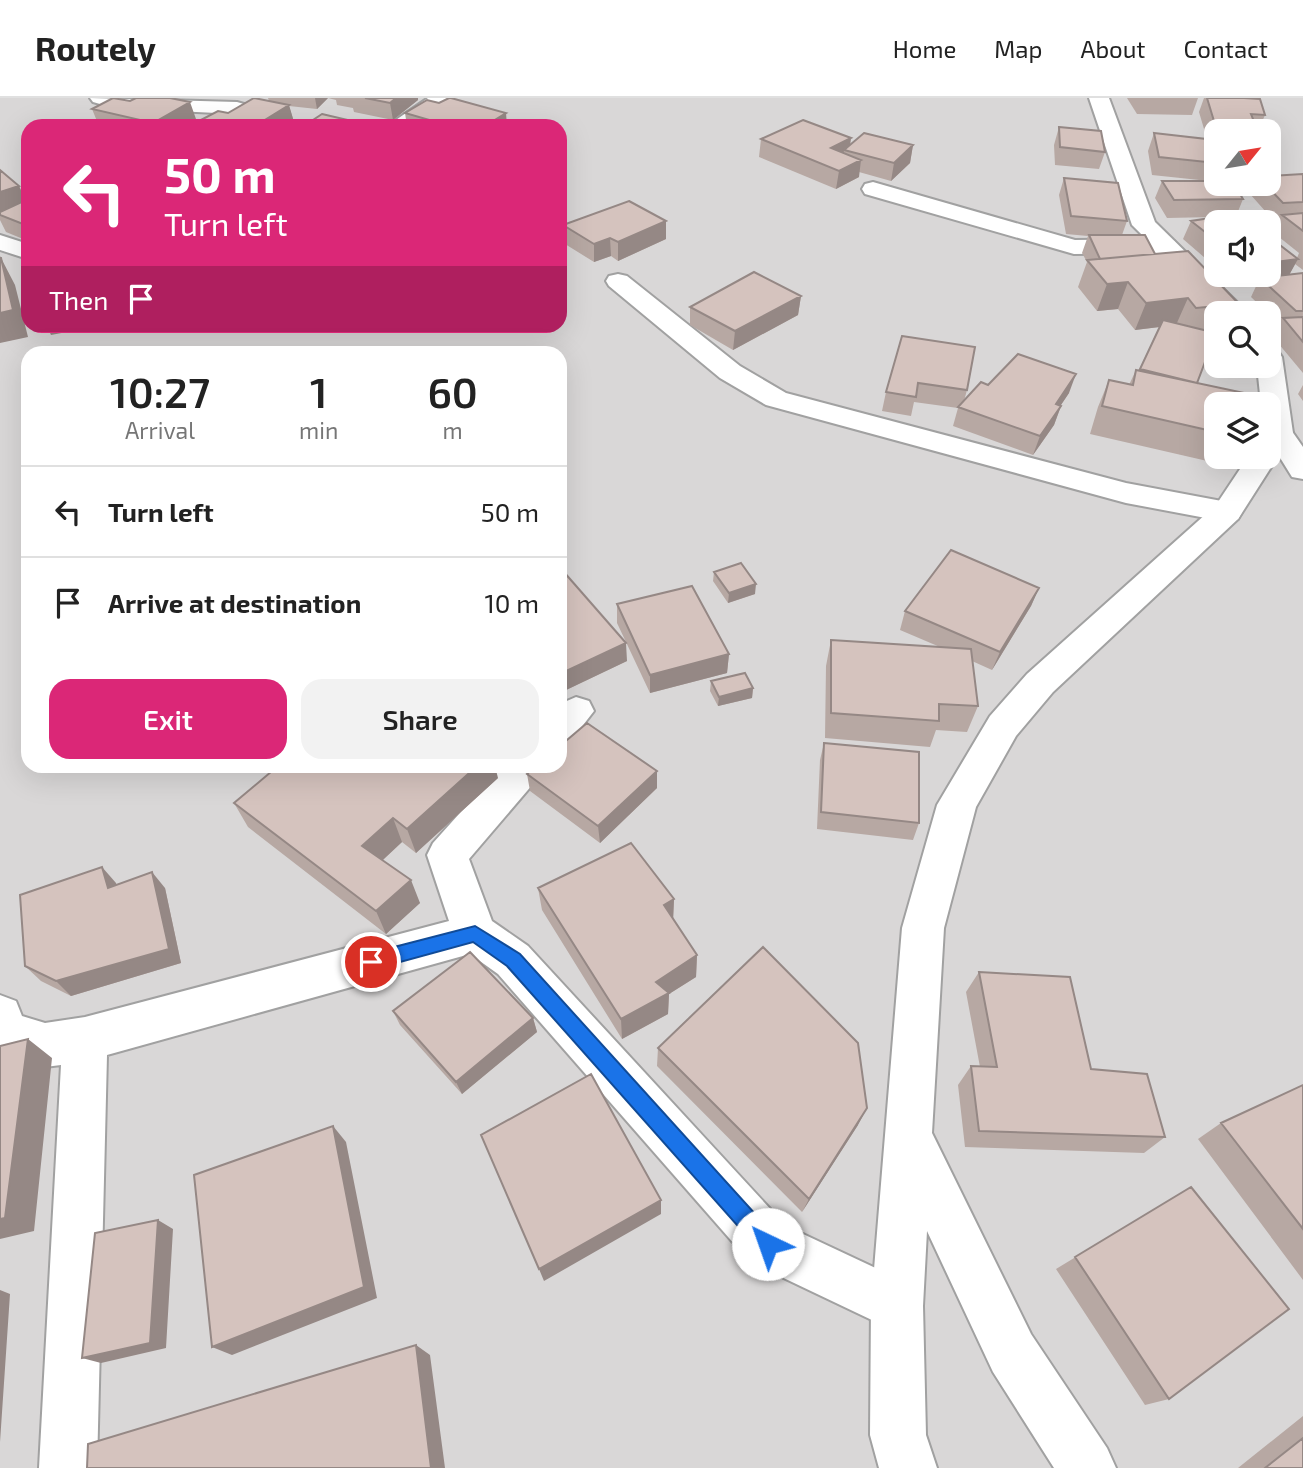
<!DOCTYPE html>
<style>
:root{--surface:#fff;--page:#f2f2f2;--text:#222;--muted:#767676;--line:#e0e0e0;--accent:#db2777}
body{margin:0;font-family:"Exo 2",sans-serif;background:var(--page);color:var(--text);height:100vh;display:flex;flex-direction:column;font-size:26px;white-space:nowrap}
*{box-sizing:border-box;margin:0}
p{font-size:23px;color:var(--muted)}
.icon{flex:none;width:38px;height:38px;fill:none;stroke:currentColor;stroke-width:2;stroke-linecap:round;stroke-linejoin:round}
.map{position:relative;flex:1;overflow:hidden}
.side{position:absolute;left:21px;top:248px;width:546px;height:427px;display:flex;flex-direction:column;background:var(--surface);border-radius:21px;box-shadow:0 7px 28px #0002}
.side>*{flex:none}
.hud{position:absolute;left:21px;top:21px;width:546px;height:214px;border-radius:21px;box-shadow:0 7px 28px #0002;background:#db2777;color:#fff;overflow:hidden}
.needle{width:46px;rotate:60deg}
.tools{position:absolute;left:1204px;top:21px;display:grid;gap:14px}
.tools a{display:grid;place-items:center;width:77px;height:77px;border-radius:14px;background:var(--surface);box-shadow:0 7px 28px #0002;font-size:35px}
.pin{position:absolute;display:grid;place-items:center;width:60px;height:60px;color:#fff;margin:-30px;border:4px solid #fff;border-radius:50%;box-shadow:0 2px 7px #0007}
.me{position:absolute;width:77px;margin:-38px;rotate:318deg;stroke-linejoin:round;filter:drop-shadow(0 0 5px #0008)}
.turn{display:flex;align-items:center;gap:24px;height:147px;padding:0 28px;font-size:32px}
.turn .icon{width:91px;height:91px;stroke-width:2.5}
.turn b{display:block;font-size:49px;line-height:60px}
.then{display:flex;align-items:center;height:66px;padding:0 28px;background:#0003;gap:14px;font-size:26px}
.eta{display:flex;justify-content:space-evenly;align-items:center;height:119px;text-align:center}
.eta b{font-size:42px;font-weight:600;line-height:49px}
.action{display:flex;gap:14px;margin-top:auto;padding:14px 28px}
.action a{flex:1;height:80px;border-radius:21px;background:var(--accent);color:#fff;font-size:28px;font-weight:600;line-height:80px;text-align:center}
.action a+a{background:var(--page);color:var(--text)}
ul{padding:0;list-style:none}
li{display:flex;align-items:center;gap:21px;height:91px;padding:0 28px;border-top:2px solid var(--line)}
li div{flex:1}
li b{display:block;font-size:26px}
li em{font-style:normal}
header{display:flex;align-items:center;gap:42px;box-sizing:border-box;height:98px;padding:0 35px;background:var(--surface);border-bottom:2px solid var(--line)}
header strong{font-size:33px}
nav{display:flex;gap:38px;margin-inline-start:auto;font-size:24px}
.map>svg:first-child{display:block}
.residential{fill:#d9d7d7;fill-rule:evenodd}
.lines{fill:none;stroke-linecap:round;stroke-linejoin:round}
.minor-casing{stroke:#a1a1a1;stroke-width:4}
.tertiary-casing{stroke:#a1a1a1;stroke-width:4}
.minor{fill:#fff;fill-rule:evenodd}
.tertiary{fill:#fff;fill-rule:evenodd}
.wall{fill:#b7a8a3}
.shaded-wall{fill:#958885}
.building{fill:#d5c3be;stroke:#958885;stroke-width:2}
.route{fill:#1a73e8;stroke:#114b97;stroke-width:2}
</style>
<header>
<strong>Routely</strong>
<nav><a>Home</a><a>Map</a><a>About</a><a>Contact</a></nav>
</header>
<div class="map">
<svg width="1303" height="1370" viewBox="0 0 1303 1370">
<rect width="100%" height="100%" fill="#eee5de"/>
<path class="residential" d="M0 0H1303V1370H0ZM28 28H560V228H28ZM1216 33H1269V86H1216ZM1216 124H1269V177H1216ZM1216 215H1269V268H1216ZM28 256H560V668H28ZM1216 306H1269V359H1216Z"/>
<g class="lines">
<g class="minor-casing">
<path id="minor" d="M90 0 237 4 244 6 247 10 244 14 237 16 114 10 93 4Z
M428 0H451L411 28H387Z
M873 84 1075 142 1166 141 1174 143 1178 148 1174 153 1166 155 1074 156 865 96 862 91 865 86Z
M0 137 28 146V161L0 152Z
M618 176 627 178 740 268 786 295 1126 385 1227 404 1238 407 1242 414 1238 421 1227 424 1126 405 766 307 720 280 609 188 606 183 609 178Z
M1279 326 1289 329 1303 349V381L1292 379 1269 342V329Z
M576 599 589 603 594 613 573 640 560 644V606Z
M502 668H545L539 679 469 761 492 823 528 848 786 1128 916 1189 923 1208 916 1227 897 1234 750 1164 498 876 470 856 107 957 97 1370H39L61 967 45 969 0 953V897L16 903 22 918 45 925 85 919 449 823 427 757 433 745Z"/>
</g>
<g class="tertiary-casing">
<path id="tertiary" d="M1089 0H1109L1155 124 1248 215H1221L1132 127Z
M1269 251 1278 253 1282 259 1293 335 1238 421 1053 594 1016 638 976 709 944 830 932 1035 1031 1236 1107 1350 1116 1370H1054L993 1274 927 1133 923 1208 926 1337 937 1370H879L870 1337 871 1208 902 830 937 707 990 618 1027 576 1216 407 1248 359H1269V306H1261L1257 268H1269Z"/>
</g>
<use href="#minor" class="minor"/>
<use href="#tertiary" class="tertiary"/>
</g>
<path class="wall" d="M268 0H328L317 11 289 8 294 24 287 28H198L197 24 269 3Z
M328 0H418V2L393 22 354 14 353 10 337 7 336 2Z
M1127 0H1198L1192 17 1137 16Z
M1204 0H1244L1265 17 1258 33H1216V74L1212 83 1243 101 1237 116 1216 124V172L1211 168 1215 158 1205 160 1183 141 1191 123 1214 119 1167 120 1155 100 1162 83H1209L1152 77 1148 53 1154 35 1207 41 1199 14Z
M92 11 196 21 185 28H99Z
M405 15 507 28H407Z
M1059 29 1105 54 1099 71 1055 67 1054 47Z
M851 40 850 48 913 47 910 65 891 83 859 74V79L836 91 759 59 761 41Z
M0 72 19 88 26 102 28 101V143L6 134 0 122Z
M1303 76V172L1295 166 1289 177 1303 175V275L1273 239 1279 226 1251 199 1258 184 1234 188 1221 177H1269L1297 160 1299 155 1274 135 1280 123H1274L1250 96 1254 86H1269Z
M1064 80 1127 123 1122 137 1155 156 1239 206 1234 215H1216V234L1213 235 1197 285 1216 306V359H1234L1229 368 1090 336 1098 309 1109 282 1129 287 1136 272H1139L1159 229 1135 232 1118 211 1097 213 1078 189 1087 164 1082 155 1088 138 1066 136 1059 97Z
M563 127 666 141 618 163 611 158 594 164 565 146Z
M801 198 798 217 733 252 690 227V209Z
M902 238 967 292 964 303 988 287 1069 295 1060 308H1061L1054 327 1033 357 953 328 958 310 914 304 911 318 882 313 886 294Z
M1303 287V303L1298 296Z
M714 474 755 496 728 505 713 483Z
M560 475 627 563 564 593 560 588Z
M1039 490 1031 508 992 572 972 563 978 608 967 634 936 632 930 649 825 640 826 568 831 542 940 549 900 532 905 513Z
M617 506 729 556 727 575 650 595 617 525Z
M711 583 753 590 752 600 718 608 710 593Z
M824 645 919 725 913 742 817 731 820 662Z
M527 676 657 690 600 745 530 693Z
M498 680 416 755 402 744 383 762 420 805 386 836 248 729 234 705Z
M116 785V787L165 790 181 865 71 898 41 883 25 868Z
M538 790 674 801 673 821 697 857 696 879 669 896 668 916 622 941 542 812Z
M979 874 1091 971 1165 1039 1144 1055 965 1049 958 987 971 968 980 969 966 894Z
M393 913 533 920 537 934 462 996 400 927Z
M658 950 858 1027 802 1114 657 968Z
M1303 987V1182L1198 1041 1221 1025Z
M1191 1089 1169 1301 1145 1307 1056 1171Z
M1303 1318V1370H1238Z"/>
<path class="shaded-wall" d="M315 0H328L317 11Z
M396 0H418V2L393 22 390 5Z
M190 4 196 21 185 28H154L153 25Z
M289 7 294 24 287 28H255Z
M506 15 507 28H485Z
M851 40 849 53 844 52 843 60 831 50Z
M913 47 910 65 891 83 894 65Z
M861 62 859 79 836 91 839 73Z
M19 88 27 106 0 115V94Z
M666 123V141L618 163V144Z
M610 140 611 158 594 164V146Z
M1214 141H1216V155L1215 158 1205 160Z
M0 158 15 187 28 239 0 245Z
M1298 161 1288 179 1260 180 1258 184 1234 188 1239 177H1269V165Z
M1128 184 1118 211 1097 213 1107 186Z
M801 198 798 217 733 252 735 233Z
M1188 200 1176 227 1135 232 1146 205Z
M47 228H98L51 237Z
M1076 276 1069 295 1049 325 1056 306Z
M1061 308 1054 327 1033 357 1040 338Z
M756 486 755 496 728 505 729 495Z
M1039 490 1031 508 992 572 1000 554Z
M626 545 627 563 564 593 562 575Z
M729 556 727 575 650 595V577Z
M753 590 752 600 718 608 719 599Z
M477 668H495L498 680 416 755 407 731Z
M657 673V690L600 745 598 728Z
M393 720 402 744 373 771 362 748Z
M102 769 116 785 122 806 108 790Z
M152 774 165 790 181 865 71 898 56 883Z
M411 782 420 805 386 836 376 813Z
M674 801 673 824 664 807Z
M697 857 696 879 669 896 668 916 622 941 621 921 656 884Z
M533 920 537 934 462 996 456 984Z
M28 941 52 960 34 1133 0 1141V1121Z
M867 1010 858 1027 802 1114 809 1101Z
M333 1028 346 1044 377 1200 232 1257 212 1249Z
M661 1102V1116L544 1183 539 1171Z
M158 1122 173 1131 166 1250 101 1265 82 1260Z
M0 1192 10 1196 0 1344Z
M416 1247 430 1257 445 1370H431Z"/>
<path class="building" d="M113 0 130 3 136 0H170L190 4 153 25 92 11Z
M254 0 289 7 255 28H212L197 24 218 13 228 15Z
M365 0H396L390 5Z
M449 0H451L506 15 485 28H450L405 15 427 2 439 5Z
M1207 0H1244L1260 1 1265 17 1251 16 1257 31 1242 30 1243 33H1217Z
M322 16 365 26 361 28H304Z
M803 22 851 40 831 50 861 62 839 73 761 41Z
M1059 29 1101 33 1105 54 1060 49Z
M864 35 913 47 894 65 844 52Z
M1154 35 1215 42 1216 48V65L1159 59Z
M0 72 19 88 0 94Z
M1303 76V104L1283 105 1265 86H1269V78Z
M1064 80 1118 85 1127 123 1071 118Z
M1162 83H1216V86H1234L1243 101 1174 102Z
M28 101V128L0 117V114Z
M629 103 666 123 618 144 610 140 594 146 563 127Z
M1243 115 1255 124H1216V141H1214L1191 123Z
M1303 115V133L1282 117Z
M1089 137H1145L1155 156 1100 161Z
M1272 141 1298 161 1269 165V142Z
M1188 153 1239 206 1196 210 1188 200 1146 205 1128 184 1107 186 1087 162Z
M0 160H1L13 212 0 215Z
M754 174 801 198 735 233 690 209Z
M1303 175V213H1296L1260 180Z
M1303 219V244L1283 220Z
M1163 222 1216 235 1197 285 1140 271Z
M902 238 975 249 967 292 918 285 916 299 886 294Z
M1018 256 1076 276 1056 306 1061 308 1040 338 958 309 981 284 988 287Z
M1136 272 1249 296 1248 306H1216V334L1102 308 1109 282 1133 287Z
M951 452 1039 490 1000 554 905 513Z
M741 465 756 486 729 495 714 474Z
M563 473 626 545 562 575 560 572V475Z
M692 488 729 556 650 577 617 506Z
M831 542 971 551 978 608 939 606V623L831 615Z
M745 575 753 590 719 599 711 583Z
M587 625 657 673 598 728 527 676 536 668H560V648Z
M824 645 919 654V725L821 714Z
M278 668H477L407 731 393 720 362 748 411 782 376 813 234 705Z
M631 745 674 801 664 807 697 857 656 884 669 895 621 921 538 790Z
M102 769 108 790 152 774 169 851 56 883 25 868 20 797Z
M763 849 858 945 867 1010 809 1101 658 950Z
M470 854 533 920 456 984 393 913Z
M979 874 1070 879 1091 971 1147 976 1165 1039 979 1033 971 968 997 969Z
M28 941 5 1120 0 1121V948Z
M591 976 661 1102 539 1171 481 1037Z
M1303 987V1131L1221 1025Z
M333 1028 364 1189 212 1249 194 1077Z
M1191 1089 1289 1211 1169 1301 1075 1159Z
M158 1122 150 1245 82 1260 95 1135Z
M416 1247 431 1370H87L88 1346Z
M1303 1340V1370H1265Z"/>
<path class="route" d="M475 828 520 856 775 1138 778 1146 775 1153 768 1156 760 1153 507 868 473 844 371 872 365 869 362 864 365 858 371 855Z"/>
</svg>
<div class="tools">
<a><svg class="needle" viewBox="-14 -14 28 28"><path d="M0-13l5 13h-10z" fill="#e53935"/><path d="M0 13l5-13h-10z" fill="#767676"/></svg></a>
<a><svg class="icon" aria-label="sound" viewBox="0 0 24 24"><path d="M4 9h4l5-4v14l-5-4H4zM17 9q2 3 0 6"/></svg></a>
<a><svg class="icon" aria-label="search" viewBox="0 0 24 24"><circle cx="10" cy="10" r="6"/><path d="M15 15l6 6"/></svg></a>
<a><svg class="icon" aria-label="layers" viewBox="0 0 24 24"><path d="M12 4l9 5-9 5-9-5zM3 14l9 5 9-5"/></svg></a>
</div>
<div class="pin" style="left:371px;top:864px;background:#d93025"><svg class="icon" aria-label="arrive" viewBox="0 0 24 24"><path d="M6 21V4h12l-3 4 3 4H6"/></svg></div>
<svg class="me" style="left:768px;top:1146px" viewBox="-20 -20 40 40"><circle r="19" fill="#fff"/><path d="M0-13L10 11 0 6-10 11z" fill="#1a73e8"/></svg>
<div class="hud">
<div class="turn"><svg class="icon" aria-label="left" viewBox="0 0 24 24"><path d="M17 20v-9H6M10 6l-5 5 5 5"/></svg><div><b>50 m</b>Turn left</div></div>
<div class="then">Then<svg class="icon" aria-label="arrive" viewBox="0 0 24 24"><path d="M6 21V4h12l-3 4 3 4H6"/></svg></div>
</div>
<section class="side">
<div class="eta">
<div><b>10:27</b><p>Arrival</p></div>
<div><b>1</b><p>min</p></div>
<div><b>60</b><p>m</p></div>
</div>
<ul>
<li><svg class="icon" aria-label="left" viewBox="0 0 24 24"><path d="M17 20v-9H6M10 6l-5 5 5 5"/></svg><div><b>Turn left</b></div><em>50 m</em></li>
<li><svg class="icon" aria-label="arrive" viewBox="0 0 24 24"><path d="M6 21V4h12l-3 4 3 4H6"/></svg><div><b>Arrive at destination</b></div><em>10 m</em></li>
</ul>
<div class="action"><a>Exit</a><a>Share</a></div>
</section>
</div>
